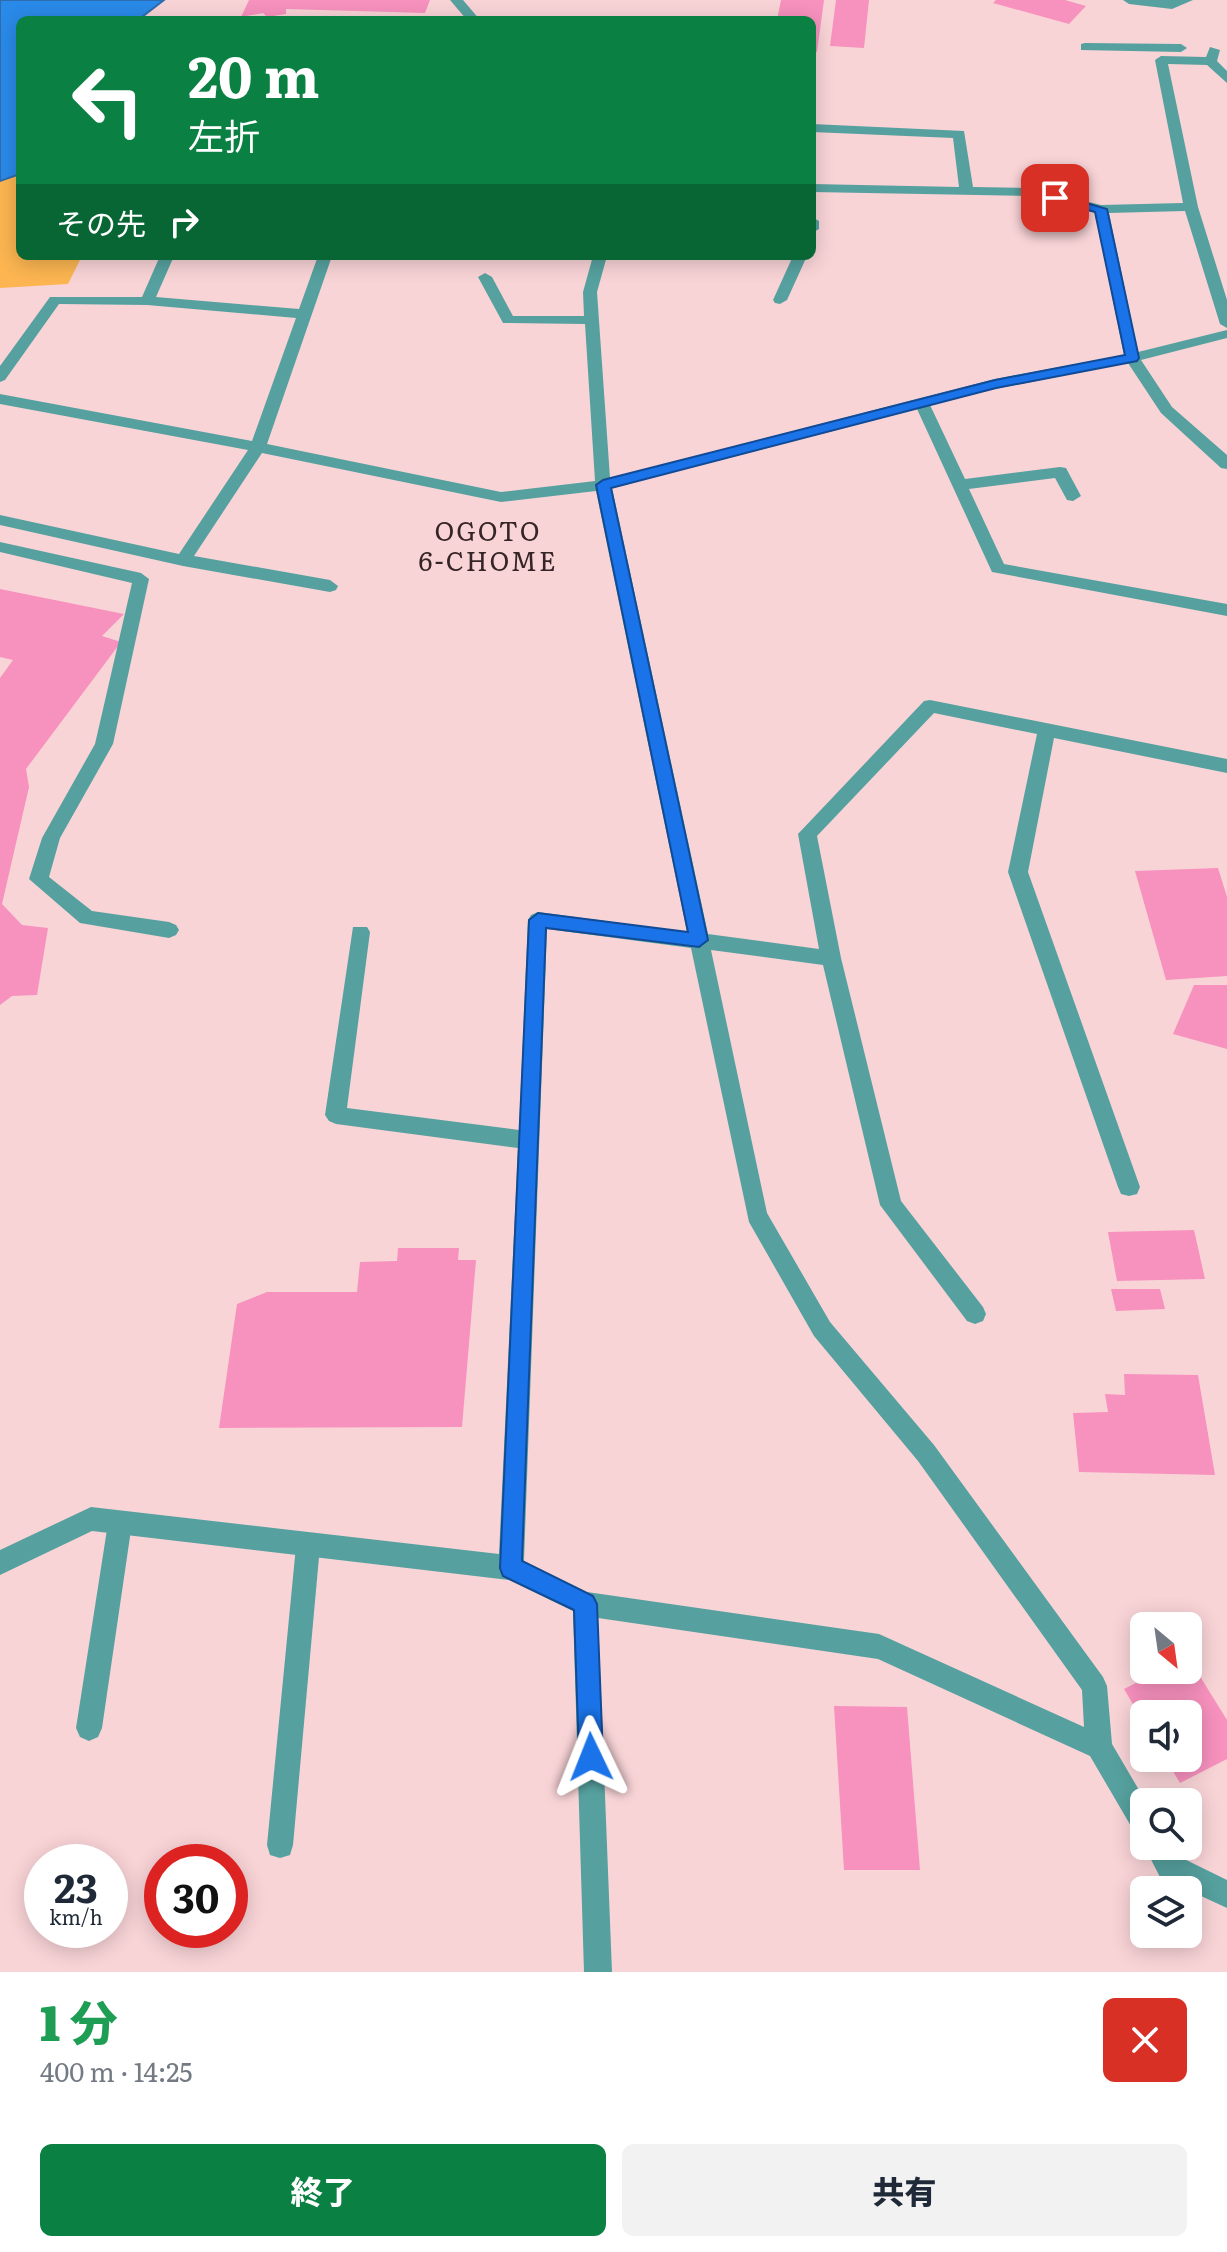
<!DOCTYPE html>
<html lang="ja">
<meta charset="utf-8">
<style>
:root{--surface:#fff;--page:#f2f2f3;--text:#1f2937;--muted:#747a83;--accent:#0b8043}
body{margin:0;font-family:Literata,"Noto Sans JP",serif;background:var(--page);color:var(--text);height:100vh;display:flex;flex-direction:column;font-size:30px;white-space:nowrap}
*{box-sizing:border-box;margin:0}
p{font-size:26px;color:var(--muted)}
.icon{flex:none;width:44px;height:44px;fill:none;stroke:currentColor;stroke-width:2;stroke-linecap:round;stroke-linejoin:round}
.map{position:relative;height:1972px;overflow:hidden}
.details{display:flex;flex-direction:column;background:var(--surface);flex:1}
.details>*{flex:none}
.top-card{position:absolute;left:16px;top:16px;width:800px;height:244px;border-radius:12px;box-shadow:0 4px 20px #0003;background:#0b8043;color:#fff;overflow:hidden}
.needle{width:52px;rotate:151deg}
.tools{position:absolute;left:1130px;top:1612px;display:grid;gap:16px}
.tools a{display:grid;place-items:center;width:72px;height:72px;border-radius:12px;background:var(--surface);box-shadow:0 4px 20px #0003;font-size:40px}
.speed{position:absolute;left:24px;top:1844px;display:flex;gap:16px;font-size:40px;font-weight:700;text-align:center}
.speed>*{display:grid;place-content:center;width:104px;height:104px;border-radius:50%;background:var(--surface);box-shadow:0 4px 20px #0003;line-height:1}
.speed small{font-size:20px;font-weight:400}
.speed .limit{border:12px solid #d22;background:#fff;color:#111}
.pin{position:absolute;display:grid;place-items:center;width:68px;height:68px;color:#fff;margin:-34px;border-radius:16px;box-shadow:0 4px 12px #0006}
.me{position:absolute;width:88px;margin:-44px;rotate:358deg;stroke-linejoin:round;filter:drop-shadow(0 0 6px #0008)}
.turn{display:flex;align-items:center;gap:28px;height:168px;padding:0 40px;font-size:36px}
.turn .icon{width:104px;height:104px;stroke-width:2.5}
.turn b{display:block;font-size:56px;line-height:68px}
.then{display:flex;align-items:center;height:76px;padding:0 40px;background:#0003;gap:16px;font-size:30px}
.round{display:grid;place-items:center;flex:none;width:84px;height:84px;border-radius:12px;background:var(--page)}
.headline{display:flex;align-items:center;justify-content:space-between;height:136px;padding:0 40px}
h1{font-size:48px;font-weight:800;line-height:60px;color:#1e9e55}
.primary-button{display:flex;gap:16px;margin-top:auto;padding:16px 40px}
.primary-button a{flex:1;height:92px;border-radius:12px;background:var(--accent);color:#fff;font-size:32px;font-weight:800;line-height:92px;text-align:center}
.primary-button a+a{background:var(--page);color:var(--text)}
.map>svg:first-child{display:block}
.green{fill:#fcb551}
.water{fill:#2a8ae9;stroke:#2e6cae;stroke-width:2}
.building{fill:#f791be}
.lines{fill:none;stroke-linecap:round;stroke-linejoin:round}
.lane{fill:#56a19f;fill-rule:evenodd}
.street{fill:#56a19f;fill-rule:evenodd}
.route{fill:#1a73e8;stroke:#114b97;stroke-width:2}
.labels{text-anchor:middle;dominant-baseline:central;stroke-width:6;stroke-linejoin:round;paint-order:stroke}
.neighbourhood-label{font-size:26px;letter-spacing:2px;fill:#362526;stroke:#f9d4d7}
</style>
<div class="map">
<svg width="1227" height="1972" viewBox="0 0 1227 1972">
<rect width="100%" height="100%" fill="#f9d4d7"/>
<path class="green" d="M20 174V256H82L68 284 0 288V181Z"/>
<path class="water" d="M0 0H164L138 20H20V174L0 181Z"/>
<path class="building" d="M249 0H430L425 13 286 9V14L267 17 263 13 241 17Z
M781 0H824L817 52H812V20H777Z
M836 0H869L864 48 830 46Z
M996 0H1065L1086 6 1069 24 993 3Z
M0 589 124 614 102 636 121 642 26 769 29 787 2 904 22 925 48 928 37 995 12 996 0 1005V678L13 660 0 657Z
M1218 868 1227 897V976L1166 980 1135 871Z
M1194 985H1227V1049L1173 1034Z
M1194 1230 1205 1279 1117 1281 1108 1232Z
M398 1248H459L458 1260H476L462 1427 219 1428 237 1304 267 1292H357L360 1262 397 1261Z
M1111 1289H1160L1165 1309 1116 1311Z
M1124 1374 1198 1375 1215 1475 1079 1472 1073 1413 1108 1412 1105 1394 1125 1395Z
M1188 1657 1227 1720V1759L1180 1783 1165 1758H1188V1714H1144V1723L1124 1689 1161 1670H1188Z
M834 1706 907 1707 920 1870H844Z"/>
<g class="lines">
<path class="lane" d="M0 542 141 573 149 579 113 744 60 838 49 877 92 911 169 922 176 925 179 930 176 935 169 938 80 923 29 879 42 838 95 744 132 583 0 552Z
M120 1511 129 1515 132 1523 102 1728 98 1737 89 1741 80 1737 76 1728 108 1523 111 1515Z
M308 1534 317 1537 320 1546 293 1845 290 1855 280 1858 270 1855 267 1845 296 1546 299 1537Z"/>
<path class="street" d="M450 0H463L480 20H467Z
M1123 0H1193L1172 9 1129 4Z
M1085 43 1181 44 1187 48 1181 52 1081 50V44Z
M1210 47 1220 50 1217 61 1227 71V83L1207 65 1168 64 1198 207 1227 300V328L1220 324 1185 211 1109 213 1138 352 1227 330V338L1141 360 1172 407 1227 455V469L1221 468 1161 413 1128 363 995 389 930 405 965 479 1060 467 1066 468 1081 496 1073 501 1067 500 1055 478 969 489 1004 564 1227 604V616L992 572 917 409 612 488 708 934 819 949 798 834 924 701 930 700 1227 759V773L1054 738 1028 872 1140 1187 1137 1194 1129 1196 1121 1194 1118 1187 1008 872 1037 734 934 713 817 836 841 958 901 1201 983 1307 986 1314 983 1321 975 1324 967 1321 880 1205 823 965 711 950 767 1213 830 1322 934 1445 1103 1677 1107 1686 1112 1744 1146 1802 1144 1837 1135 1833 1090 1756 878 1659 598 1618 612 1972H584L573 1611 509 1580 92 1531 0 1575V1550L91 1507 499 1554 518 1148 336 1124 329 1121 325 1115 353 927H367L370 932 347 1108 519 1130 528 920 531 915 538 912 687 932 596 491 501 502 262 453 194 556 330 580 338 586 336 590 330 592 183 566 0 525V515L179 554 248 450 0 404V394L252 441 296 318 147 305 59 304 5 380 0 382V366L50 297H142L160 256H174L156 297 299 309 318 256H332L267 444 501 492 595 481 585 324 503 323 478 277 485 273 492 277 513 316H584L583 292 593 256H607L597 292 610 478 995 379 1124 355 1095 212 1032 196 812 192V184L959 187 953 138 812 132V124L964 131 973 187 1032 188 1101 205 1183 203 1155 60 1161 56 1206 57ZM547 929 691 948 749 1222 814 1336 918 1461 1082 1690 1084 1727 879 1634 587 1592 524 1561Z
M812 217 819 221V229L812 233Z
M793 256H807L787 300 780 304 775 303 773 300Z
M1144 1846H1172L1180 1857 1227 1880V1908L1160 1877Z"/>
</g>
<path class="route" d="M1055 194 1107 209 1139 358 1137 361 996 388 611 488 708 940 699 947 546 928 522 1561 593 1596 597 1604 603 1757 599 1766 591 1769 582 1766 579 1757 574 1610 503 1576 500 1568 529 920 538 913 688 932 596 485 603 480 995 380 1125 355 1095 212 1051 200 1049 198Z"/>
<g class="labels">
<g class="neighbourhood-label">
<text x="488" y="529">OGOTO<tspan x="488" dy="30">6-CHOME</tspan></text>
</g>
</g>
</svg>
<div class="tools">
<a><svg class="needle" viewBox="-14 -14 28 28"><path d="M0-13l5 13h-10z" fill="#e53935"/><path d="M0 13l5-13h-10z" fill="#747a83"/></svg></a>
<a><svg class="icon" aria-label="sound" viewBox="0 0 24 24"><path d="M4 9h4l5-4v14l-5-4H4zM17 9q2 3 0 6"/></svg></a>
<a><svg class="icon" aria-label="search" viewBox="0 0 24 24"><circle cx="10" cy="10" r="6"/><path d="M15 15l6 6"/></svg></a>
<a><svg class="icon" aria-label="layers" viewBox="0 0 24 24"><path d="M12 4l9 5-9 5-9-5zM3 14l9 5 9-5"/></svg></a>
</div>
<div class="speed"><div>23<small>km/h</small></div><div class="limit">30</div></div>
<div class="pin" style="left:1055px;top:198px;background:#d93025"><svg class="icon" aria-label="arrive" viewBox="0 0 24 24"><path d="M6 21V4h12l-3 4 3 4H6"/></svg></div>
<svg class="me" style="left:591px;top:1757px" viewBox="-20 -20 40 40"><path d="M0-17L14 15 0 8-14 15z" fill="#1a73e8" stroke="#fff" stroke-width="4"/></svg>
<div class="top-card">
<div class="turn"><svg class="icon" aria-label="left" viewBox="0 0 24 24"><path d="M17 20v-9H6M10 6l-5 5 5 5"/></svg><div><b>20 m</b>左折</div></div>
<div class="then">その先<svg class="icon" aria-label="right" viewBox="0 0 24 24"><path d="M7 20v-9h11M14 6l5 5-5 5"/></svg></div>
</div>
</div>
<section class="details">
<div class="headline"><div><h1>1 分</h1><p>400 m · 14:25</p></div><a class="round" style="background:#d93025;color:#fff"><svg class="icon" aria-label="close" viewBox="0 0 24 24"><path d="M6 6l12 12M18 6L6 18"/></svg></a></div>
<div class="primary-button"><a>終了</a><a>共有</a></div>
</section>
